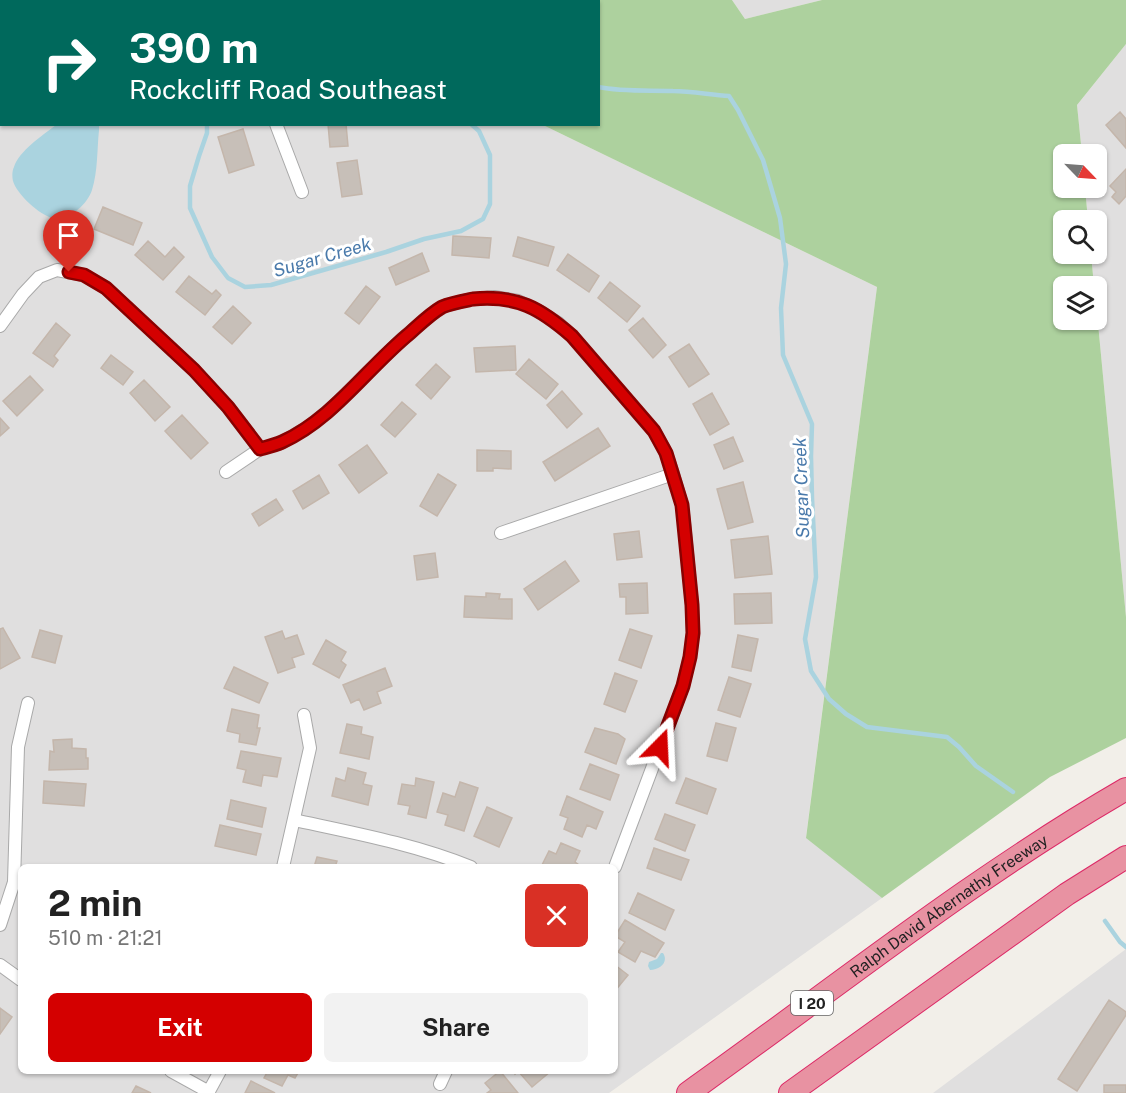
<!DOCTYPE html>
<meta charset="utf-8">
<style>
:root{--surface:#fff;--page:#f2f2f2;--text:#222;--muted:#767676;--accent:#d40000}
body{margin:0;font-family:"Public Sans",sans-serif;background:var(--page);color:var(--text);height:100vh;display:flex;flex-direction:column;font-size:22px;white-space:nowrap}
*{box-sizing:border-box;margin:0}
p{font-size:20px;color:var(--muted)}
.icon{flex:none;width:33px;height:33px;fill:none;stroke:currentColor;stroke-width:2;stroke-linecap:round;stroke-linejoin:round}
.map{position:relative;flex:1;overflow:hidden}
.sheet{position:absolute;left:18px;top:864px;width:600px;height:210px;display:flex;flex-direction:column;background:var(--surface);border-radius:9px;box-shadow:0 2px 4px #0004}
.sheet>*{flex:none}
.top-card{position:absolute;left:0px;top:0px;width:600px;height:126px;box-shadow:0 2px 4px #0004;background:#00695c;color:#fff;overflow:hidden}
.needle{width:39px;rotate:115deg}
.fabs{position:absolute;left:1053px;top:144px;display:grid;gap:12px}
.fabs a{display:grid;place-items:center;width:54px;height:54px;border-radius:9px;background:var(--surface);box-shadow:0 2px 4px #0004;font-size:30px}
.pin{position:absolute;display:grid;place-items:center;width:51px;height:51px;color:#fff;margin:-62px -26px;border-radius:50% 50% 50% 0;rotate:-45deg;box-shadow:0 0 6px #0007}
.pin .icon{rotate:45deg}
.me{position:absolute;width:66px;margin:-33px;rotate:21deg;stroke-linejoin:round;filter:drop-shadow(0 0 4px #0008)}
.turn{display:flex;align-items:center;gap:21px;height:126px;padding:0 30px;font-size:27px}
.turn .icon{width:78px;height:78px;stroke-width:2.5}
.turn b{display:block;font-size:42px;line-height:51px}
.round{display:grid;place-items:center;flex:none;width:63px;height:63px;border-radius:9px;background:var(--page)}
.head{display:flex;align-items:center;justify-content:space-between;height:102px;padding:0 30px}
h1{font-size:36px;font-weight:700;line-height:45px}
.action{display:flex;gap:12px;margin-top:auto;padding:12px 30px}
.action a{flex:1;height:69px;border-radius:9px;background:var(--accent);color:#fff;font-size:24px;font-weight:700;line-height:69px;text-align:center}
.action a+a{background:var(--page);color:var(--text)}
.map>svg:first-child{display:block}
.residential{fill:#e0dfdf;fill-rule:evenodd}
.forest{fill:#add19e}
.water{fill:#aad3df}
.lines{fill:none;stroke-linecap:round;stroke-linejoin:round}
.stream{stroke:#aad3df;stroke-width:4.5}
.building{fill:#c7bfb8;stroke:#c4b6ab;stroke-width:1.5}
.minor-casing{stroke:#a9a9a9;stroke-width:14}
.motorway-casing{stroke:#dc2a67;stroke-width:24}
.minor{stroke:#fff;stroke-width:12}
.motorway{stroke:#e892a2;stroke-width:22}
.route-casing{stroke:#8a0000;stroke-width:15}
.route{stroke:#d40000;stroke-width:10}
.labels{text-anchor:middle;dominant-baseline:central;stroke-width:6;stroke-linejoin:round;paint-order:stroke}
.shield{fill:#fff;stroke:#646464;stroke-width:1.5}
.shield-label{font-size:15px;font-weight:bold;fill:#222}
.street-label{font-size:16px;fill:#222;stroke:#fff}
.water-label{font-size:18px;font-style:italic;fill:#4a7aab;stroke:#fff}
</style>
<div class="map">
<svg width="1126" height="1093" viewBox="0 0 1126 1093">
<rect width="100%" height="100%" fill="#f2efe9"/>
<path class="residential" d="M0 0H419L417 2H2V124L543 125 877 287 806 837 882 898 609 1093H0ZM21 867H615V1071H21Z
M732 0H822L745 19Z
M1126 44V617L1097 313 1096 286H1094L1091 254H1096V220H1088L1085 188H1096V154H1082L1077 105Z
M1126 949V1093H933Z"/>
<path class="forest" d="M419 0H732L745 19 822 0H1126V44L1077 105 1082 154H1064V188H1085L1088 220H1064V254H1091L1094 286H1064V320H1096L1097 313 1126 617V738L1050 777 882 898 806 838 877 287 543 125 598 124V2L417 1Z"/>
<path class="water" d="M56 125H99V130C97 149 98 171 92 190 87 205 70 220 53 218 40 216 16 193 13 181 12 177 12 171 14 167 19 151 43 135 56 125Z
M661 953H663C669 962 660 970 650 970L648 966 649 962 657 959Z"/>
<g class="lines">
<path class="stream" d="M136 0V2
M598 87C623 92 649 90 673 91 692 91 711 95 729 96L738 110 763 160 780 218 786 264 781 308 783 355 812 424 811 456 812 498 816 577 805 639 811 671 829 699 846 714 867 727 947 737 959 747 976 766 1013 792
M207 124V133L199 156 190 186V208L212 257 228 278 245 287 271 285 386 252 424 239 461 231 483 219 490 204V155L479 131 471 124
M1105 921 1120 942 1126 947"/>
</g>
<path class="building" d="M1120 112 1126 119V148L1106 125Z
M328 124H346L348 146 330 147Z
M243 129 254 165 229 173 218 137Z
M357 160 362 194 342 197 337 163Z
M1126 169V196L1119 204 1112 197 1116 192 1110 186Z
M103 207 142 223 133 245 94 229Z
M453 236 491 238 489 258 452 255Z
M518 237 554 247 548 266 513 256Z
M148 241 165 257 174 247 184 257 163 280 135 255Z
M422 253 429 271 396 285 389 268Z
M568 254 599 276 589 292 557 270Z
M189 276 212 294 216 290 221 295 205 315 176 292Z
M610 282 640 306 627 322 598 298Z
M366 286 380 297 359 324 345 313Z
M233 306 251 323 232 344 213 327Z
M643 318 666 345 653 358 629 330Z
M56 323 70 335 54 356 58 360 53 367 33 353Z
M689 344 709 374 689 387 669 357Z
M515 346 516 370 476 372 474 348Z
M111 355 133 372 123 385 101 368Z
M529 359 558 384 546 399 516 374Z
M436 364 450 377 431 399 416 385Z
M30 376 43 390 17 416 3 401Z
M144 380 170 407 155 421 130 393Z
M562 391 582 414 567 428 547 405Z
M712 393 729 424 710 435 693 404Z
M402 402 416 414 395 437 381 425Z
M182 415 208 443 191 459 165 431Z
M0 418 9 428 0 436Z
M598 428 610 446 555 481 543 462Z
M733 437 743 461 724 469 714 445Z
M367 445 387 473 359 493 339 465Z
M477 450 511 451V469L493 468V471H477Z
M438 474 456 485 437 516 420 506Z
M319 475 329 493 303 509 293 491Z
M743 482 753 522 728 529 717 489Z
M276 499 283 510 259 526 252 514Z
M639 531 642 557 617 560 614 534Z
M768 536 772 574 735 578 731 540Z
M435 553 438 577 417 580 414 556Z
M565 561 579 581 538 610 524 589Z
M647 583 648 613 626 614V597H620L619 584Z
M486 593 500 594 499 599H512V619L464 617 465 596 486 597Z
M771 593 772 623 735 624 734 594Z
M3 628 20 658 0 669V629Z
M630 629 652 636 641 668 619 660Z
M40 630 62 636 55 663 32 657Z
M282 631 285 639 297 635 304 654 292 658 295 667 278 673 265 637Z
M738 635 758 639 751 671 732 667Z
M326 640 346 652 341 661 346 665 339 678 313 664Z
M234 667 268 683 259 703 224 688Z
M385 668 392 686 377 692 381 703 364 710 359 699 351 703 343 685Z
M615 673 637 681 625 712 604 704Z
M729 677 751 684 740 717 718 710Z
M232 709 259 715 257 728H260L256 745 239 742 240 734 227 731Z
M716 723 736 728 727 761 707 756Z
M347 724 362 727 361 734 373 737 369 759 340 753Z
M595 728 618 734 625 739 616 764 585 752Z
M72 739V748L86 749V758H88V769L49 770 50 751 54 752 53 740Z
M241 751 281 758 277 777 263 775 261 786 243 782 246 770 237 768Z
M590 764 619 775 610 800 580 789Z
M348 768 366 773 363 784 372 786 368 805 332 796 336 778 345 781Z
M416 778 434 782 426 818 408 814 410 806 398 804 402 784 415 786Z
M686 778 716 789 707 814 676 803Z
M44 781 86 784 84 806 43 803Z
M460 782 478 788 464 831 445 825 448 815 437 812 443 793 455 797Z
M567 796 603 812 596 829 587 825 582 837 564 829 568 818 560 815Z
M231 800 266 808 262 827 227 819Z
M487 807 512 818 499 847 474 836Z
M665 814 695 825 685 851 655 839Z
M220 825 261 834 256 855 215 846Z
M561 843 580 851 575 862 582 867H541L549 851 556 854Z
M654 848 689 860 681 880 647 868Z
M317 857 337 861 335 867H314Z
M638 893 674 910 665 930 629 913Z
M625 920 664 943 655 957 641 951 635 962 618 952 625 942 615 936Z
M615 965 628 975 615 991Z
M1109 1000 1126 1012V1015L1077 1091 1058 1079Z
M0 1008 12 1017 0 1034Z
M268 1071H299L295 1078 288 1075 282 1086 264 1078Z
M500 1071 518 1093H487L491 1090 485 1083Z
M513 1071H551L532 1087 518 1071 515 1074Z
M251 1081 275 1093H245Z
M1104 1085H1126V1093H1104Z
M136 1086 151 1093H132Z"/>
<g class="lines">
<g class="minor-casing">
<path id="minor" d="M246 0V2
M276 124 302 192
M0 326 23 294 39 277 57 270 84 275 106 288 194 370 228 407 260 449
M226 472 260 449 281 443 308 427 333 407 402 339 431 315 444 306 467 300 494 297 518 301 539 311 558 323 572 336 654 431 666 453 673 474 682 505 684 522 692 605 693 633 690 657 683 686 615 867
M501 533 673 474
M294 820C354 833 414 844 471 867
M283 867 310 748 304 715
M0 925 14 882 18 747 28 703
M0 965 21 980
M171 1071 209 1092
M440 1084 446 1071
M208 1093 220 1071"/>
</g>
<g class="motorway-casing">
<g id="motorway">
<path id="s1" d="M688 1093C833 990 972 878 1126 789"/>
<path d="M790 1093 1067 894 1126 857"/>
</g>
</g>
<use href="#minor" class="minor"/>
<use href="#motorway" class="motorway"/>
</g>
<g class="lines">
<g class="route-casing">
<path id="route" d="M69 272 84 275 106 288 194 370 228 407 260 449C267 447 275 445 282 442 333 419 367 368 410 333 420 324 430 314 442 307 451 303 463 301 473 299 517 295 540 308 572 336L654 431 666 453 682 505 692 605 693 633 690 657 683 686 660 747"/>
</g>
<use href="#route" class="route"/>
</g>
<g class="labels">
<rect class="shield" x="791" y="991" width="42" height="24" rx="4.5"/>
<g class="shield-label">
<text x="812" y="1003">I 20</text>
</g>
<g class="street-label">
<text stroke="none"><textPath href="#s1" startOffset="321">Ralph David Abernathy Freeway</textPath></text>
</g>
<g class="water-label">
<text transform="translate(322 257) rotate(-16)">Sugar Creek</text>
<text transform="translate(801 488) rotate(-92)">Sugar Creek</text>
</g>
</g>
</svg>
<div class="fabs">
<a><svg class="needle" viewBox="-14 -14 28 28"><path d="M0-13l5 13h-10z" fill="#e53935"/><path d="M0 13l5-13h-10z" fill="#767676"/></svg></a>
<a><svg class="icon" aria-label="search" viewBox="0 0 24 24"><circle cx="10" cy="10" r="6"/><path d="M15 15l6 6"/></svg></a>
<a><svg class="icon" aria-label="layers" viewBox="0 0 24 24"><path d="M12 4l9 5-9 5-9-5zM3 14l9 5 9-5"/></svg></a>
</div>
<div class="pin" style="left:69px;top:272px;background:#d93025"><svg class="icon" aria-label="arrive" viewBox="0 0 24 24"><path d="M6 21V4h12l-3 4 3 4H6"/></svg></div>
<svg class="me" style="left:660px;top:747px" viewBox="-20 -20 40 40"><path d="M0-17L14 15 0 8-14 15z" fill="#d40000" stroke="#fff" stroke-width="4"/></svg>
<div class="top-card">
<div class="turn"><svg class="icon" aria-label="right" viewBox="0 0 24 24"><path d="M7 20v-9h11M14 6l5 5-5 5"/></svg><div><b>390 m</b>Rockcliff Road Southeast</div></div>
</div>
<section class="sheet">
<div class="head"><div><h1>2 min</h1><p>510 m · 21:21</p></div><a class="round" style="background:#d93025;color:#fff"><svg class="icon" aria-label="close" viewBox="0 0 24 24"><path d="M6 6l12 12M18 6L6 18"/></svg></a></div>
<div class="action"><a>Exit</a><a>Share</a></div>
</section>
</div>
